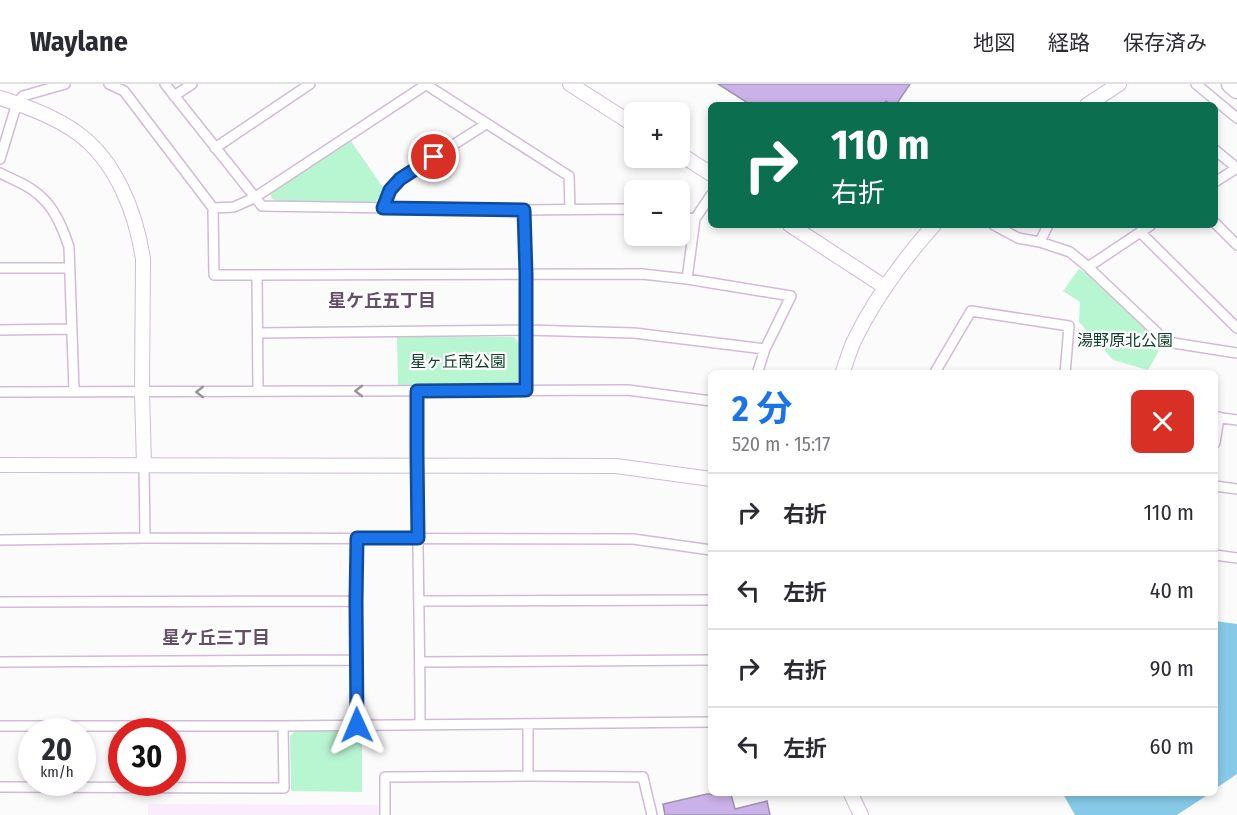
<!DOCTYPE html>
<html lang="ja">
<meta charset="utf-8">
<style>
:root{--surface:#fff;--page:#f2f2f3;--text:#2b2b33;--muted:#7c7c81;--line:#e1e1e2;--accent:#1a73e8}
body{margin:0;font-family:"Fira Sans Condensed","Noto Sans JP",sans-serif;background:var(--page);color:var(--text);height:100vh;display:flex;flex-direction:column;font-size:22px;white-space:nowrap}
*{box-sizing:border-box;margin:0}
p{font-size:20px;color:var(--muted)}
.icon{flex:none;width:33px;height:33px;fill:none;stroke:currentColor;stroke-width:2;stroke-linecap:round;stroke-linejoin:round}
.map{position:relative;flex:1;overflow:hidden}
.details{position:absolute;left:708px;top:286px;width:510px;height:426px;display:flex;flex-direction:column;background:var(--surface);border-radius:9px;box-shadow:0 3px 9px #0003}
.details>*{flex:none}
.banner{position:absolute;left:708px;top:18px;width:510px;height:126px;border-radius:9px;box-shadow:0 3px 9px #0003;background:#0b6e4f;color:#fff;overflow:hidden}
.buttons{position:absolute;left:624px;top:18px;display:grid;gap:12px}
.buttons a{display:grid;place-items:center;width:66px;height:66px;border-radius:9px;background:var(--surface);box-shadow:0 3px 9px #0003;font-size:30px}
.speed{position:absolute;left:18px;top:634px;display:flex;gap:12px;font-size:30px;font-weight:700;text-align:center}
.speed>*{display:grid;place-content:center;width:78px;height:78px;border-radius:50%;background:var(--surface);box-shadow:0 3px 9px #0003;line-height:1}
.speed small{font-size:15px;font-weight:400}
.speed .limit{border:9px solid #d22;background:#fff;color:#111}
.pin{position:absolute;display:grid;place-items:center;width:51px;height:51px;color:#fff;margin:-26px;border:3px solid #fff;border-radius:50%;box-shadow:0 2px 6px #0007}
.me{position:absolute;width:66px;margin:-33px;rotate:359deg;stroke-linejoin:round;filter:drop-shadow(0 0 4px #0008)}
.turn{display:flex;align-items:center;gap:21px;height:126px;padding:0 24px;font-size:27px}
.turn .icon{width:78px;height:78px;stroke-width:2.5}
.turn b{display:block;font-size:42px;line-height:51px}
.round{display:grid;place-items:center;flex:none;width:63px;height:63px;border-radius:9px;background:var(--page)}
.summary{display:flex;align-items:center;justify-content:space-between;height:102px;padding:0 24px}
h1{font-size:36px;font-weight:700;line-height:45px;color:var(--accent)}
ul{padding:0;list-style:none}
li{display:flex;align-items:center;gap:18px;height:78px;padding:0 24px;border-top:2px solid var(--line)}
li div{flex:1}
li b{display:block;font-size:22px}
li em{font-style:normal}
header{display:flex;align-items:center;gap:36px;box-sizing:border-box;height:84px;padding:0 30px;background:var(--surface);border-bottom:2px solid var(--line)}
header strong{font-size:28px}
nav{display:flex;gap:33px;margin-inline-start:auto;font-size:21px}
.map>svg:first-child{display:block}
.built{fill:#f9ecfb}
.green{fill:#b8f5d1}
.water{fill:#86cae7}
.building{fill:#cab1e7;stroke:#9f90b0;stroke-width:1.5}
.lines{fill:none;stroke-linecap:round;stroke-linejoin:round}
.street-casing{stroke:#d3bad7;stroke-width:12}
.secondary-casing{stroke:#d3bad7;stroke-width:16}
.highway-casing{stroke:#d3bad7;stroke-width:21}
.street{stroke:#fff;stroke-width:9}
.secondary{stroke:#fff;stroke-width:14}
.highway{stroke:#fff;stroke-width:18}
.oneway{stroke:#9a959b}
.route-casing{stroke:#114b97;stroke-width:15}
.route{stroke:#1a73e8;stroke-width:10}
.labels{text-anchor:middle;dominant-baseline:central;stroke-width:4.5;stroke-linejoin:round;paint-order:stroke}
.park-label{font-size:16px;fill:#104029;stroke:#fff}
.neighbourhood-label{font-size:18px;font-weight:bold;fill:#654f68;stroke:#fff}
</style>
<header>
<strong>Waylane</strong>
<nav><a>地図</a><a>経路</a><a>保存済み</a></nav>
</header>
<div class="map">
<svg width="1237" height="731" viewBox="0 0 1237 731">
<rect width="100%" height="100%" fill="#fbfbfb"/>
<path class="built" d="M148 720 380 721V731H148Z"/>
<path class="green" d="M351 57 384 105 375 119 283 118 272 115 270 109Z
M1079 185 1089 191 1156 255 1151 261 1159 267 1148 286 1113 276 1079 238 1080 218 1063 207Z
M397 253H514L519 259 518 297 515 302 398 301Z
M295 647H362V708L291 707 290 652Z"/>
<path class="water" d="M1215 537 1237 540V690L1215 705Z
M1063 710H1209L1177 731H1075Z"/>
<path class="building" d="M718 0H910L896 21H892L886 17 883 21H751Z
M707 710H731L735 725 767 717 770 731H665L663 720Z"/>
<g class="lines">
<g class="street-casing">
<path id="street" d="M109 0 124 7 213 124 214 191 642 190 687 195 791 212 765 265 757 290
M165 0 262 122 524 126 625 125 634 126
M425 0 569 92 570 126
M1196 0 1237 34
M174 12 192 0
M215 64 310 0
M1215 66 1237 84
M0 75 17 19 23 12 65 0
M0 89C11 95 24 99 34 107 53 120 62 142 69 163L74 307
M1215 98 1237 84
M213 124 234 123 254 114 427 0
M383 124 390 106 400 95 486 40
M524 126 526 190V306
M680 133 695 135
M1215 139 1237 161
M994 141 1018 154 1040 158 1070 168 1088 183 1167 258 1237 269
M1140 148 1237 244
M1040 158 1048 141
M1088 183 1151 141
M0 184H70
M257 191 258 307
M687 195 695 135 711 111
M0 246 72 245
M258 249 526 246 634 249 765 265
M934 290 971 227 1069 242 1065 290
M417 307C416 418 420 530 420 641
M0 308 628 306 711 317
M1215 333 1237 336
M1215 359 1219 333
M144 381 145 454
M1215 402 1237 405
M0 456 145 454 633 455 711 466
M1215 471 1237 474
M420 517 711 516
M0 518 355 517
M0 578 356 576
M420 578 711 576
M357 641 355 517 357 454
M0 642H283L711 638
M528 692V640
M0 703 284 704 283 642
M385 731V693L528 692 643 693 652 731"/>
</g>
<g class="secondary-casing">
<path id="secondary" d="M570 0 634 41
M0 14C26 22 53 32 76 48 116 76 136 129 143 175L142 308 144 381
M1087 21 1119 0
M680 70 711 90
M790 141 885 203
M842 290C846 279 849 269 853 259 874 215 902 177 934 141
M0 381 616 382 711 395
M851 710 861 731"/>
</g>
<g class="highway-casing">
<path id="highway" d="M1231 0 1237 5"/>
</g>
<use href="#street" class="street"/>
<use href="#secondary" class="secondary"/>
<use href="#highway" class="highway"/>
</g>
<defs><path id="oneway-chevron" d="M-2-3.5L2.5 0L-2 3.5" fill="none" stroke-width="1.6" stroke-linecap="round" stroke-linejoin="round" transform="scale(1.5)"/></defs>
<g class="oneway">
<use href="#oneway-chevron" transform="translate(359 307) rotate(180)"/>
<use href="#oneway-chevron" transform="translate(200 308) rotate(180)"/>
</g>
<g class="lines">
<g class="route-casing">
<path id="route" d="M357 641 356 517 357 454H418L417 370V307L526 306V190L524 126 383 124 390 106 400 95 434 73"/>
</g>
<use href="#route" class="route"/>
</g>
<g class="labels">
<g class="park-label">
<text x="1125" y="256">湯野原北公園</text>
<text x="458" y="277">星ヶ丘南公園</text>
</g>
<g class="neighbourhood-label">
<text x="382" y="217">星ケ丘五丁目</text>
<text x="216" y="554">星ケ丘三丁目</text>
</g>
</g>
</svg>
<div class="buttons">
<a>+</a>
<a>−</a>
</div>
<div class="speed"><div>20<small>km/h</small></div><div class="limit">30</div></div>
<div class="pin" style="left:434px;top:73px;background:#d93025"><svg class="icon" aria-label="arrive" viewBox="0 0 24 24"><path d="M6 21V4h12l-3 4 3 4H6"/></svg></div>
<svg class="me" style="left:357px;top:641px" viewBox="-20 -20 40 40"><path d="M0-17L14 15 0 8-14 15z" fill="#1a73e8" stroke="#fff" stroke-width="4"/></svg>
<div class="banner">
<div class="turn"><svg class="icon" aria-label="right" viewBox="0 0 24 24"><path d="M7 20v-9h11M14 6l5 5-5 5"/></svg><div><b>110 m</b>右折</div></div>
</div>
<section class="details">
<div class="summary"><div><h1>2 分</h1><p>520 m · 15:17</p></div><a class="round" style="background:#d93025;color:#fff"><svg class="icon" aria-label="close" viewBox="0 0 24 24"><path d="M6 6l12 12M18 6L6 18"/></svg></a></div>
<ul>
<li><svg class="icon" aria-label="right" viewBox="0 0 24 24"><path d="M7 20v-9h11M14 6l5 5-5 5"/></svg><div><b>右折</b></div><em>110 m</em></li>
<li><svg class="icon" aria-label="left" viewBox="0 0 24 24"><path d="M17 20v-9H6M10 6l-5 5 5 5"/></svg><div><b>左折</b></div><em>40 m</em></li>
<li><svg class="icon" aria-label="right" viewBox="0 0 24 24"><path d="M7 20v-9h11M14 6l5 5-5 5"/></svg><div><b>右折</b></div><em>90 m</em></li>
<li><svg class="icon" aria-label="left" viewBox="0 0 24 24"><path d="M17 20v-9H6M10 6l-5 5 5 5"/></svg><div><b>左折</b></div><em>60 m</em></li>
</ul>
</section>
</div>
